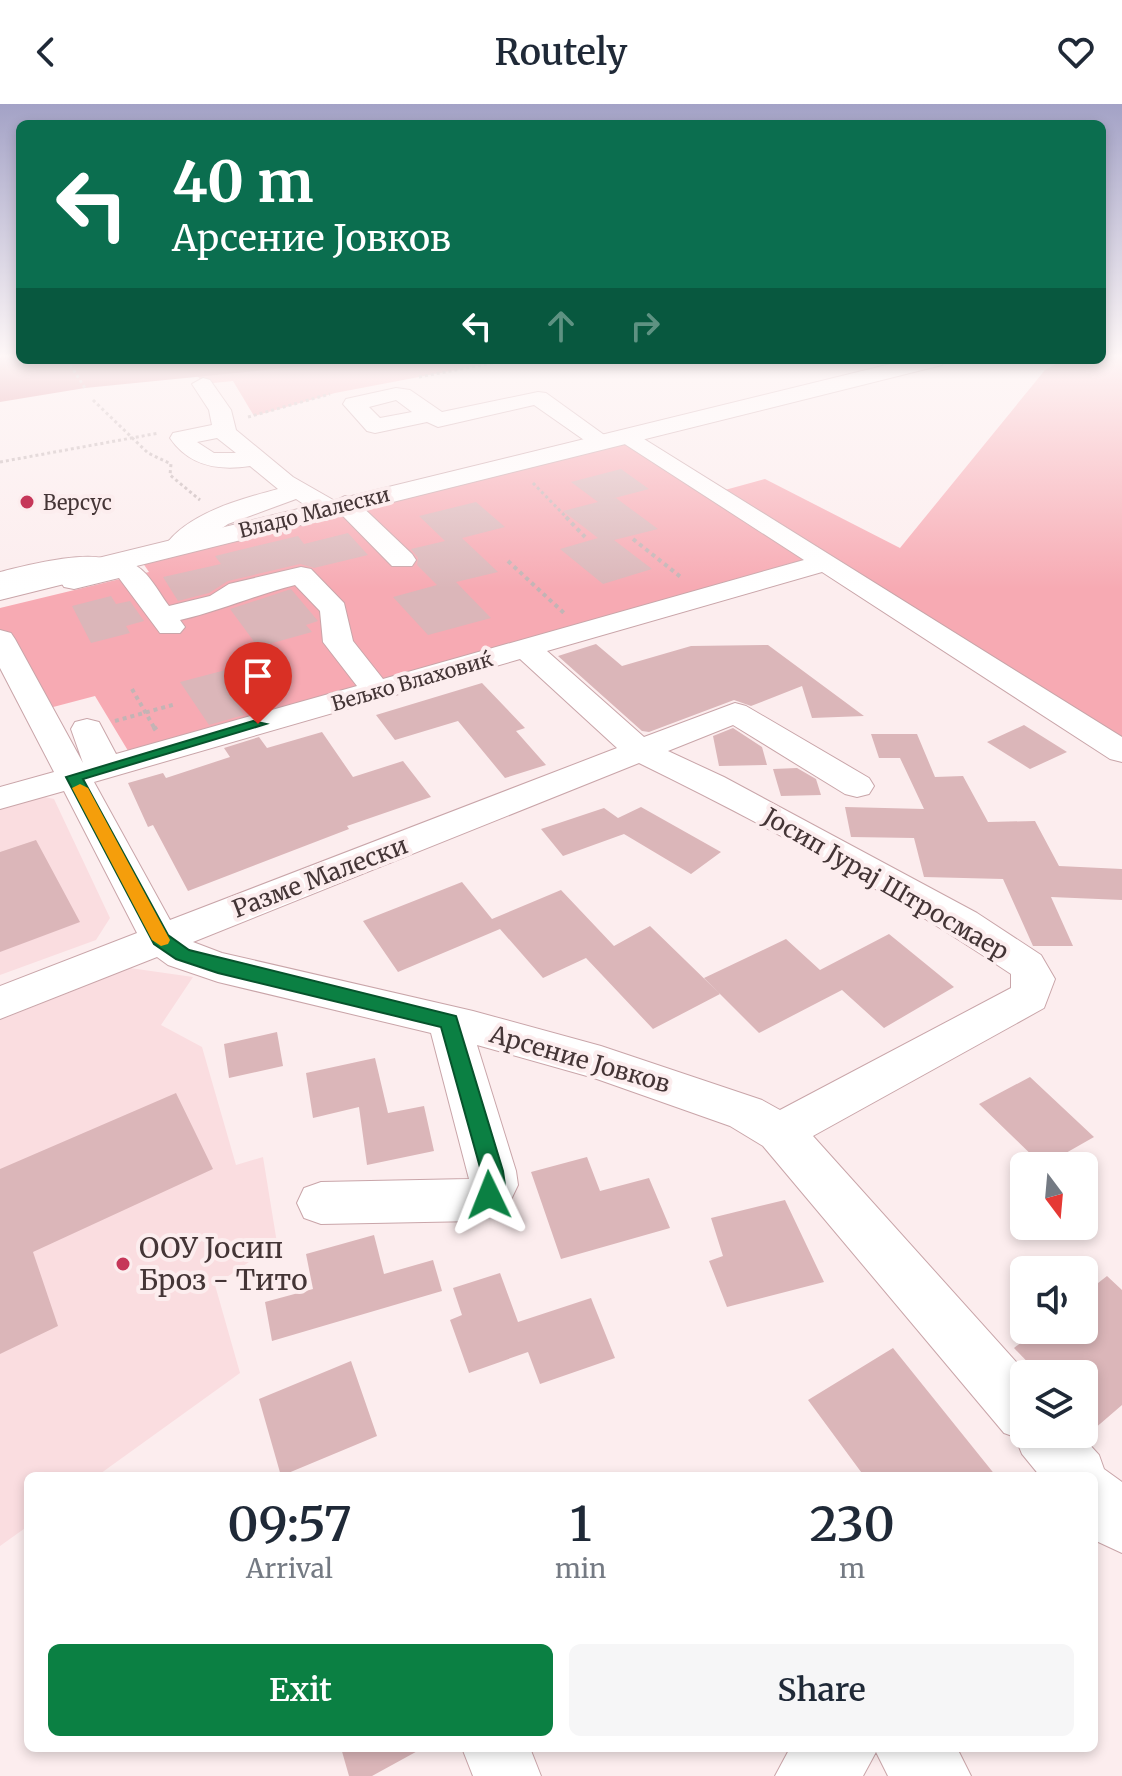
<!DOCTYPE html>
<meta charset="utf-8">
<style>
:root{--surface:#fff;--page:#f6f6f7;--text:#1f2937;--muted:#747a83;--accent:#0b8043}
body{margin:0;font-family:Merriweather,serif;background:var(--page);color:var(--text);height:100vh;display:flex;flex-direction:column;font-size:30px;white-space:nowrap}
*{box-sizing:border-box;margin:0}
p{font-size:26px;color:var(--muted)}
.icon{flex:none;width:44px;height:44px;fill:none;stroke:currentColor;stroke-width:2;stroke-linecap:round;stroke-linejoin:round}
.map{position:relative;flex:1;overflow:hidden}
.sheet{position:absolute;left:24px;top:1368px;width:1074px;height:280px;display:flex;flex-direction:column;background:var(--surface);border-radius:12px;box-shadow:0 4px 12px #0003}
.sheet>*{flex:none}
.top-card{position:absolute;left:16px;top:16px;width:1090px;height:244px;border-radius:12px;box-shadow:0 4px 12px #0003;background:#0b6e4f;color:#fff;overflow:hidden}
.needle{width:52px;rotate:164deg}
.controls{position:absolute;left:1010px;top:1048px;display:grid;gap:16px}
.controls a{display:grid;place-items:center;width:88px;height:88px;border-radius:12px;background:var(--surface);box-shadow:0 4px 12px #0003;font-size:40px}
.pin{position:absolute;display:grid;place-items:center;width:68px;height:68px;color:#fff;margin:-82px -34px;border-radius:50% 50% 50% 0;rotate:-45deg;box-shadow:0 0 8px #0007}
.pin .icon{rotate:45deg}
.me{position:absolute;width:88px;margin:-44px;rotate:358deg;stroke-linejoin:round;filter:drop-shadow(0 0 6px #0008)}
.turn{display:flex;align-items:center;gap:28px;height:168px;padding:0 24px;font-size:36px}
.turn .icon{width:104px;height:104px;stroke-width:2.5}
.turn b{display:block;font-size:56px;line-height:68px}
.lanes{display:flex;align-items:center;height:76px;padding:0 24px;background:#0003;justify-content:center;gap:40px;direction:ltr}
.lanes .off{opacity:.35}
.eta{display:flex;justify-content:space-evenly;align-items:center;height:136px;text-align:center}
.eta b{font-size:48px;font-weight:600;line-height:56px}
.action{display:flex;gap:16px;margin-top:auto;padding:16px 24px}
.action a{flex:1;height:92px;border-radius:12px;background:var(--accent);color:#fff;font-size:32px;font-weight:600;line-height:92px;text-align:center}
.action a+a{background:var(--page);color:var(--text)}
header{display:flex;justify-content:space-between;align-items:center;height:104px;padding:0 24px;background:var(--surface);font-size:36px;font-weight:600}
.map>svg:first-child{display:block}
.built{fill:#fadde0}
.green{fill:#f7aab3}
.water{fill:#dc8893}
.building{fill:#dbb6b9}
.lines{fill:none;stroke-linecap:round;stroke-linejoin:round}
.minor-casing{stroke:#c9a5a9;stroke-width:2}
.major-casing{stroke:#c9a5a9;stroke-width:2}
.path-far2{stroke:#c3b4b5;stroke-width:3;stroke-dasharray:3 3;stroke-linecap:butt}
.path-far1{stroke:#c3b4b5;stroke-width:4;stroke-dasharray:4 4;stroke-linecap:butt}
.path{stroke:#c3b4b5;stroke-width:5;stroke-dasharray:6 6;stroke-linecap:butt}
.minor{fill:#fff;fill-rule:evenodd}
.major{fill:#fff;fill-rule:evenodd}
.route{fill:#0b8043;stroke:#07532c;stroke-width:2}
.slow{fill:#f59e0b}
.poi-dot{fill:#c63759;stroke:#fcedee;stroke-width:3}
.labels{text-anchor:middle;dominant-baseline:central;stroke-width:8;stroke-linejoin:round;paint-order:stroke}
.far-poi-label{font-size:20px;fill:#443536;stroke:#fcedee;text-anchor:start}
.far-street-label{font-size:20px;fill:#443536;stroke:#fcedee}
.street-label{font-size:24px;fill:#443536;stroke:#fcedee}
.near-poi-label{font-size:28px;fill:#443536;stroke:#fcedee;text-anchor:start}
</style>
<header><svg class="icon" aria-label="back" viewBox="0 0 24 24"><path d="M15 5l-7 7 7 7"/></svg>Routely<svg class="icon" aria-label="heart" viewBox="0 0 24 24"><path d="M12 20l-8-8c-3-5 5-10 8-4 3-6 11-1 8 4z"/></svg></header>
<div class="map">
<svg width="1122" height="1672" viewBox="0 0 1122 1672">
<rect width="100%" height="100%" fill="#fcedee"/>
<path class="built" d="M32 690 54 695 110 814 96 836 0 871V700Z
M130 864 193 873 161 921 202 943 236 1061 263 1053 277 1139 215 1181 240 1269 97 1372H28V1422L0 1442V916Z"/>
<path class="green" d="M1102 251H1122V648L823 459 133 655 95 592 38 607 0 535V504L149 468 138 452 628 332 714 389 765 375 900 444 1045 266 1063 256H1102Z
M187 256H508L335 289 254 312 233 277 203 280Z"/>
<path class="water" d="M0 251H20V256H365L85 284 0 298Z"/>
<path class="building" d="M621 365 649 385 611 395 616 394 658 425 614 436 652 465 603 480 560 445 598 434 563 407 598 398 571 378Z
M476 398 505 423 462 434 498 468 456 478 491 514 428 531 393 493 437 481 417 461 418 454 411 445 445 437 419 412Z
M348 429 368 451 314 464 300 460 228 477 209 489 178 497 163 473 221 460 215 452 298 432 304 440Z
M291 485 318 517 306 521 312 528 258 543 230 505Z
M111 492 116 500 130 497 144 517 126 522 130 529 91 539 72 502Z
M596 540 622 562 691 542 768 541 864 612 812 614 802 582 751 602 734 596 649 628 642 627 558 552Z
M237 563 261 597 239 603 244 611 209 621 180 578Z
M482 579 525 624 516 627 546 661 505 674 458 617 395 636 376 611Z
M1024 621 1067 648 1030 665 987 638Z
M733 624 762 643 767 661 719 662 713 632Z
M322 628 353 673 403 657 431 693 347 722 349 725 188 787 153 721 148 723 128 679 163 669 166 674 230 653 224 644 259 633 267 644Z
M871 630H917L935 673 963 672 988 718 1035 717 1059 762 1122 765V796L1051 793 1073 842H1033L1003 775 924 773 914 734 851 733 845 703 924 705 900 654H879Z
M797 664 816 675 821 691 781 692 773 665Z
M641 703 721 748 691 770 624 730 563 752 541 725 604 704 618 714Z
M36 736 80 818 0 848V748Z
M462 778 492 815 561 786 614 842 650 822 720 890 704 874 786 835 820 866 889 830 954 883 884 924 842 886 759 929 720 890 653 925 586 854 543 874 500 825 398 868 363 817Z
M277 928 283 962 229 974 224 940Z
M375 954 388 1009 424 1002 434 1047 367 1061 359 1003 313 1014 306 969Z
M1030 973 1094 1033 1043 1062 979 1000Z
M176 989 213 1065 33 1148 58 1222 0 1250V1065Z
M587 1053 600 1087 649 1074 670 1124 561 1155 531 1068Z
M785 1096 824 1178 727 1203 709 1157 723 1152 711 1114Z
M374 1131 384 1170 433 1156 442 1187 272 1237 265 1198 313 1185 306 1150Z
M500 1169 518 1218 591 1194 615 1254 540 1280 528 1248 469 1269 450 1216 462 1211 453 1184Z
M1107 1172 1122 1186V1301L1086 1332 1084 1270H1039L1014 1244 1037 1226H1084V1190Z
M893 1244 996 1372H864L808 1296Z
M351 1257 377 1332 281 1372 259 1295Z
M341 1644H423L372 1672H349Z"/>
<g class="lines">
<g class="minor-casing">
<path id="minor" d="M203 274 210 276 231 306 236 326 293 373 335 397 345 392 354 395 412 450 416 456 412 462H392L339 408C323 415 310 404 296 395L228 420 186 449H168L164 443C187 409 241 395 278 385L250 362C218 367 189 362 170 334L173 329 212 321 209 306 192 280ZM217 334 236 349H214L197 338Z
M396 284 410 286 442 308 538 288 546 289 614 338 610 343H594L534 301 438 323 427 318 375 329 367 327 343 300 346 295ZM396 296 412 308 380 314 369 303Z
M628 325 1122 633V658L1110 655 822 468 547 547 644 633 735 599 746 602 869 674 874 682 869 690 857 693 845 690 733 621 668 647 724 673 977 809 1041 851 1055 875 1044 904 813 1032 1027 1270 1024 1330H1080L1099 1351 1104 1365 1122 1378V1449L1094 1436V1372H1040L1022 1350 1015 1333 1004 1329 763 1042 730 1022 594 974 477 941 516 1067 518 1081 506 1106 476 1117 321 1120 304 1114 297 1099 304 1084 321 1078 469 1075 431 929 218 878 168 861 157 853 0 915V882L137 829 64 687 0 705V683L54 668 0 564V526L11 529 15 535 83 659 71 625 75 618 87 615 99 618 116 650 357 582 323 538 320 507 295 481C255 491 220 507 180 516L185 523 180 529H160L119 474 74 485 64 483 60 477 64 472 0 484V468C24 462 96 443 114 459 142 452 154 482 169 502L210 492 229 480 301 463 311 465 344 499 353 537 383 575 804 456 620 337 617 332ZM520 555 617 644 170 816 94 678ZM639 659C766 721 894 791 1011 870V884L780 1006 762 996 601 942 473 907 222 849 193 838Z
M462 1644H530L541 1672H473Z
M790 1644H957L971 1672H888L876 1648 863 1672H775Z"/>
</g>
<g class="major-casing">
<path id="major" d="M907 256H945L942 261 0 496V478Z"/>
</g>
<path class="path-far2" d="M67 256 85 284
M419 273 508 256
M93 296 148 349 171 360 170 371 200 396
M248 313 330 290
M0 358 159 329
M533 379 568 415"/>
<path class="path-far1" d="M566 413 585 433
M633 435 682 474
M508 457 565 510
M132 585 155 625
M115 617 176 600"/>
<path class="path" d="M154 623 156 626"/>
<use href="#minor" class="minor"/>
<use href="#major" class="major"/>
</g>
<linearGradient id="sky" x2="0" y2="1"><stop stop-color="#a3a2c6"/><stop offset="0.52" stop-color="#fef7f7"/><stop offset="1" stop-color="#fef7f7" stop-opacity="0"/></linearGradient>
<rect width="1122" height="485" fill="url(#sky)"/>
<path class="route" d="M253 617 266 620 83 675 168 831 189 846 456 912 503 1067 505 1081 497 1098H482L478 1091 483 1081 481 1067 441 923 218 869 176 855 154 840 66 673Z"/>
<path class="slow" d="M80 680 88 684 170 836 168 840 161 842 152 836 72 684Z"/>
<g class="poi-dot">
<circle cx="27" cy="398" r="8"/>
<circle cx="123" cy="1160" r="8"/>
</g>
<g class="labels">
<g class="far-poi-label">
<text x="43" y="398">Версус</text>
</g>
<g class="far-street-label">
<text transform="translate(314 408) rotate(-14)">Владо Малески</text>
<text transform="translate(412 577) rotate(-16)">Вељко Влаховиќ</text>
</g>
<g class="street-label">
<text transform="translate(320 773) rotate(-21)">Разме Малески</text>
<text transform="translate(886 780) rotate(30)">Јосип Јурај Штросмаер</text>
<text transform="translate(580 955) rotate(16)">Арсение Јовков</text>
</g>
<g class="near-poi-label">
<text x="139" y="1144">ООУ Јосип<tspan x="139" dy="32">Броз - Тито</tspan></text>
</g>
</g>
</svg>
<div class="controls">
<a><svg class="needle" viewBox="-14 -14 28 28"><path d="M0-13l5 13h-10z" fill="#e53935"/><path d="M0 13l5-13h-10z" fill="#747a83"/></svg></a>
<a><svg class="icon" aria-label="sound" viewBox="0 0 24 24"><path d="M4 9h4l5-4v14l-5-4H4zM17 9q2 3 0 6"/></svg></a>
<a><svg class="icon" aria-label="layers" viewBox="0 0 24 24"><path d="M12 4l9 5-9 5-9-5zM3 14l9 5 9-5"/></svg></a>
</div>
<div class="pin" style="left:258px;top:620px;background:#d93025"><svg class="icon" aria-label="arrive" viewBox="0 0 24 24"><path d="M6 21V4h12l-3 4 3 4H6"/></svg></div>
<svg class="me" style="left:489px;top:1091px" viewBox="-20 -20 40 40"><path d="M0-17L14 15 0 8-14 15z" fill="#0b8043" stroke="#fff" stroke-width="4"/></svg>
<div class="top-card">
<div class="turn"><svg class="icon" aria-label="left" viewBox="0 0 24 24"><path d="M17 20v-9H6M10 6l-5 5 5 5"/></svg><div><b>40 m</b>Арсение Јовков</div></div>
<div class="lanes"><svg class="icon" aria-label="left" viewBox="0 0 24 24"><path d="M17 20v-9H6M10 6l-5 5 5 5"/></svg><svg class="icon off" aria-label="ahead" viewBox="0 0 24 24"><path d="M12 20V5M6 11l6-6 6 6"/></svg><svg class="icon off" aria-label="right" viewBox="0 0 24 24"><path d="M7 20v-9h11M14 6l5 5-5 5"/></svg></div>
</div>
<section class="sheet">
<div class="eta">
<div><b>09:57</b><p>Arrival</p></div>
<div><b>1</b><p>min</p></div>
<div><b>230</b><p>m</p></div>
</div>
<div class="action"><a>Exit</a><a>Share</a></div>
</section>
</div>
